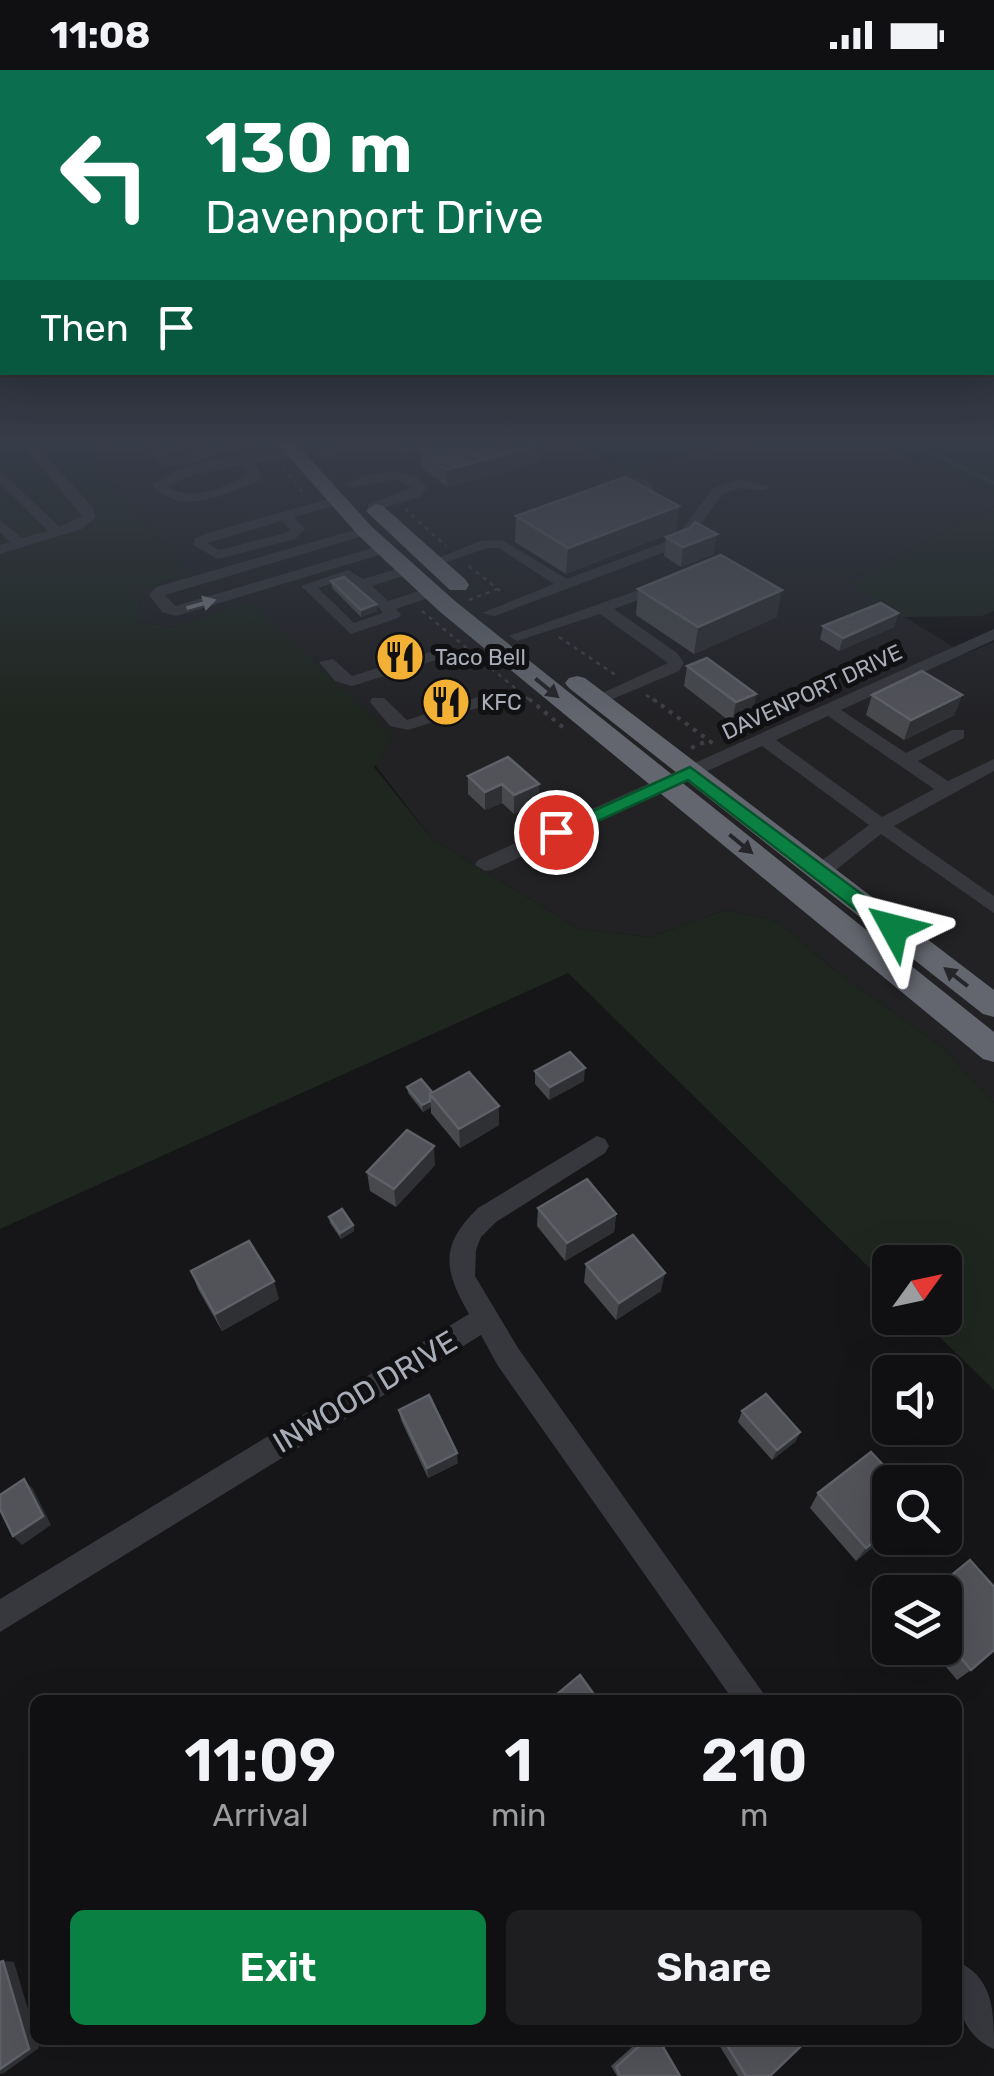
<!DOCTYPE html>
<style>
:root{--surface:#101012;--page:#1e1e20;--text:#f1f3f6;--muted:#9c9d9f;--line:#303032;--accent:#0b8043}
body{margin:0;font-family:Rubik,sans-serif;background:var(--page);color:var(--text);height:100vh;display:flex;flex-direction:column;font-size:38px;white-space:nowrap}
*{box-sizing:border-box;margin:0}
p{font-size:32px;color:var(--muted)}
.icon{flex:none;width:55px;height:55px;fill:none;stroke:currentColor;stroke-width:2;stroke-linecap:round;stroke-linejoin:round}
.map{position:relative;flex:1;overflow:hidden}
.panel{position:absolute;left:30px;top:1625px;width:932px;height:350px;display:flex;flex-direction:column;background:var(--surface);border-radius:15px;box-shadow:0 10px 40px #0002,0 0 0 2px var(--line)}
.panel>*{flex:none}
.top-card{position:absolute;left:0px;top:0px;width:995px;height:305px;box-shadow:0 10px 40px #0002,0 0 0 2px var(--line);background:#0b6e4f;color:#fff;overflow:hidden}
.needle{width:65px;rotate:57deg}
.controls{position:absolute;left:872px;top:1175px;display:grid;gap:20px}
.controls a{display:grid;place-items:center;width:90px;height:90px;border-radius:15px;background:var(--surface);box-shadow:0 10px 40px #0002,0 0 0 2px var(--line);font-size:50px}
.pin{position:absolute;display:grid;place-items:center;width:85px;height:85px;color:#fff;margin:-42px;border:5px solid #fff;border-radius:50%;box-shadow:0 2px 10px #0007}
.me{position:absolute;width:110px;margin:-55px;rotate:308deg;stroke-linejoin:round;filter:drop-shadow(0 0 8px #0008)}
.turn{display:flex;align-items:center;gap:35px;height:210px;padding:0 40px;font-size:45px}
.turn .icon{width:130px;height:130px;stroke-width:2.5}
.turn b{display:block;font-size:70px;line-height:85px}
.then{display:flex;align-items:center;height:95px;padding:0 40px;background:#0003;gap:20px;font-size:38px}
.eta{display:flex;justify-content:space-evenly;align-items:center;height:170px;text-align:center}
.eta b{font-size:60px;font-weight:600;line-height:70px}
.action{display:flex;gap:20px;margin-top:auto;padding:20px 40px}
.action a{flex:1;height:115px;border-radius:15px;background:var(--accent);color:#fff;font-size:40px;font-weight:600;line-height:115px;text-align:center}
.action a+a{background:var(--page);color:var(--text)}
.status{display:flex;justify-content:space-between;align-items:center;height:70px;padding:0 50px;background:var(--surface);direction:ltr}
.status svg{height:28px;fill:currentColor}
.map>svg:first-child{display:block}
.built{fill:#222225}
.green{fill:#1e261f}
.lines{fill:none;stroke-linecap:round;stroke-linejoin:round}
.stream{stroke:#2c353c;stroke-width:4}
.path-far1{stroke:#3d3f44;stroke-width:2.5;stroke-dasharray:4 5;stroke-linecap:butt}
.path{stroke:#3d3f44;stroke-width:4;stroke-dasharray:4 6;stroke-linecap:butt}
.minor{fill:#37383d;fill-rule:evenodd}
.highway{fill:#63666e;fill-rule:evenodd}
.wall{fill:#47494d}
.shaded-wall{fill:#2f3033}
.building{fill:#525359;stroke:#5f6168;stroke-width:2.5}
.oneway{fill:#757881}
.oneway2{fill:#26262a}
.route{fill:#0b8043;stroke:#07532c;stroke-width:2.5}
.labels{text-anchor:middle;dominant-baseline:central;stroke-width:10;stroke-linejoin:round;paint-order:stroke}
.far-poi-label{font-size:22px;fill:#a8adb8;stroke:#111113;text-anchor:start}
.far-street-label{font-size:22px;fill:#a8adb8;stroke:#111113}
.near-street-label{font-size:30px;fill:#a8adb8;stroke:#111113}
</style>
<div class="status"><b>11:08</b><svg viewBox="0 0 49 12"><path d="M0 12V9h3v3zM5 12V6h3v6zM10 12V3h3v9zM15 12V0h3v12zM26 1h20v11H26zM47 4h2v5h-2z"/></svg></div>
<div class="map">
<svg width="994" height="2006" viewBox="0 0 994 2006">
<rect width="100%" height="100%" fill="#161618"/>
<path class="built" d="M85 371H573L628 403 731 371H877L994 428V436L848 512 965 584 994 572V1033L942 977 833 899 777 851 726 840 650 867 579 859 432 769 250 532 173 557 137 552 142 520 191 503 153 465Z"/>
<path class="green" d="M0 371H85L153 465 192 503 142 520 137 552 173 557 249 531 393 667 374 697 432 769 579 859 650 867 726 840 777 851 833 899 942 977 994 1033V1320L920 1248H945V1192H890V1218L568 903 0 1159Z
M573 371H731L628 403Z
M877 371H994V428Z
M994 436V541L982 546 904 547 847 512Z"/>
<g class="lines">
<path class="stream" d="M907 371 994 413"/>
<path class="path-far1" d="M283 398 305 425
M405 439 446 476
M469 496 504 524
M469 530 497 519
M422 541 532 632
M559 567 617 606
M646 625 657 632"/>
<path class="path" d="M529 629 565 659
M653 629 715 675
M691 678 709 670"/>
<path class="minor" d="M20 371H33L93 438 96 447 82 459 0 484V475L10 472 0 462V450L22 468 48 461 0 413V401L60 457 82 446Z
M106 371H158L123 380Z
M174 371H191L165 384 169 388C191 385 213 371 233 371 217 390 185 397 161 395L150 383Z
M367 371 406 377 464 371 406 385 359 380 322 387 316 383Z
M295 380 300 381V387L254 393 262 406 256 412C222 425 181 447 152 415 189 386 250 386 295 380ZM242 395 248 405C224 416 191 434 168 416L196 404Z
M397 401 418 408 427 418 419 427 373 441 368 440V434L412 418 397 409 351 418 344 414 369 405Z
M631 406 652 412 654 427 633 433 608 425 610 410ZM630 414 641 417 642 422 633 425 620 420 621 416Z
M739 410 771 416 764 420 740 418 723 424 686 474 495 546 482 543 554 514 499 478H487L433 497 426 493 480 471 502 470 567 509 676 468 713 418Z
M336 427 343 431 341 434 294 447 305 459 295 469 218 489 193 475 195 468 207 463ZM282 451 290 459 285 463 220 480 207 473Z
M365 457 372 461 370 464 165 525 175 536 379 476H389V482L176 546 162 542 149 525 156 517Z
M407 496 414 500 412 503 372 516 388 531 432 517 440 522 437 525 396 539 401 545 398 548 351 564 301 516 348 500 363 509ZM346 509 381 540 383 543 354 553 318 518Z
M664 511 669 512V518L614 539 677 583 684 593 679 601 603 633H591L589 629 668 593 600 544 517 571 509 566Z
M994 559V570L841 640 906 683 952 660H964V668L918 691 948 711 994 689V701L894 756 994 826V843L881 764 827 807H813L810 802 813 797 869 755 762 676 492 800 485 801 475 795 478 790ZM828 646 934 719 882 747 776 670Z
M430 582 438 587 436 590 352 616 335 611 319 592 333 589 352 606Z
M481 626 489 631 487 635 408 660 390 656 370 632 372 628H384L407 650Z
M597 1066 605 1069 609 1076 605 1083 496 1152 481 1167 476 1180 475 1206 518 1278 768 1630H733L498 1296 481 1265 0 1562V1529L469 1244C444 1200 439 1176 478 1138Z
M958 1892C994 1908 994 1943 994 1979 957 1963 956 1926 958 1892Z"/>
<path class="highway" d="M275 371H294L372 457 455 531 994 962V992L983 989 439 541 358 465Z
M376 434 383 436 466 510 469 515 466 520H450L369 444 366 440Z
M577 606 585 608 994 920V947L983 944 569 618 565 613 569 608Z"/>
</g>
<path class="wall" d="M469 371H560L559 379 540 384V392L447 417 421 397V380L471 382Z
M679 436 676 461 566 504 515 472 516 446Z
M666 467 714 484 681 497 664 486Z
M331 511 376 534 377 541 361 547 332 518Z
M638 519 777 547 694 584 636 545Z
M898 543 894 557 839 581 820 569 823 556Z
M687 596 756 624 752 644 732 653 684 616Z
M872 625H962L954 645 904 670 866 645Z
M468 706 539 714 538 732 514 744 502 733 485 740 468 724Z
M535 1001 584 1011 549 1030 535 1014Z
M407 1017 499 1036V1055L460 1078 431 1043V1037L423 1042 408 1023Z
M435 1095 396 1137 370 1121 367 1102Z
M538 1138 616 1144 614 1162 565 1191 537 1156Z
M329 1147 353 1155 354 1161 341 1169 330 1153Z
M586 1194 661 1221 616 1250 584 1212Z
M191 1201 279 1229 222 1261 198 1219Z
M399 1340 458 1393 428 1408 401 1350Z
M742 1341 800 1362 795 1372 772 1390 738 1352Z
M890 1412V1463L856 1491 810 1438 818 1423Z
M945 1522 971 1600 957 1610 930 1578H945Z
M640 1970H659L680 2006H617L611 1996Z
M716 1970H795L770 2006H738Z"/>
<path class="shaded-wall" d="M174 371H201L202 374 177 383Z
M531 371H560L559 379 540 384V392L447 417 446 400 531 378Z
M679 436 676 461 566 504 568 478Z
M717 464 714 484 681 497 683 477Z
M782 520 777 547 694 584 698 557Z
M376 534 377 541 361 547V540Z
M898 543 894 557 839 581 843 568Z
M756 624 752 644 732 653 736 632Z
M962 625 954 645 904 670 911 650Z
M502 714V733L485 740V722Z
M539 714 538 732 514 744V725Z
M585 998 584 1011 549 1030 550 1017Z
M430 1031 431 1037 423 1042 422 1035Z
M499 1036V1055L460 1078 459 1059Z
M434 1076 435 1095 396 1137 394 1119Z
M616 1144 614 1162 565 1191 567 1173Z
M353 1155 354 1161 341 1169 340 1163Z
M665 1203 661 1221 616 1250 619 1233Z
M274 1211 279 1229 222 1261 215 1244Z
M800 1362 795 1372 772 1390 777 1380Z
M457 1383 458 1393 428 1408 427 1398Z
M24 1409 33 1419 51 1455 22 1475 13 1466Z
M890 1458V1463L856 1491 866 1478Z
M3 1891 14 1892 35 1963V1970H37L39 1978 4 2003 0 2004Z"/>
<path class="building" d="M480 371H533L540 375 446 400 421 380 458 377 486 388 494 379Z
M625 407 679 436 568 478 516 446Z
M695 452 717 464 683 477 666 467 690 458Z
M721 485 782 520 698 557 638 519Z
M344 507 376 534 361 540 331 511Z
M881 533 898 543 843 568 823 556Z
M707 588 756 624 736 632 687 596Z
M922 601 962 625 911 650 872 625Z
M508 687 539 714 514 725 502 714 485 722 468 706Z
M570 982 585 998 550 1017 535 1001Z
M469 1002 499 1036 459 1059 430 1024Z
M421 1009 432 1022 430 1024V1031L422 1035 407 1017Z
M407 1060 434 1076 394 1119 367 1102Z
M587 1109 616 1144 567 1173 538 1138Z
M342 1139 353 1155 340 1163 329 1147Z
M633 1165 665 1203 619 1233 586 1194Z
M249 1171 274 1211 215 1244 191 1201Z
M766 1324 800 1362 777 1380 742 1341Z
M429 1325 457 1383 427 1398 399 1340Z
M871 1382 899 1412H890V1458L866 1478 818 1423Z
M24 1409 43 1446 13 1466 0 1439V1425Z
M970 1490 994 1517V1580L971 1600 945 1569V1522H931Z
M580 1605 598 1630H550Z
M3 1891 29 1979 0 1999V1892Z
M646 1970H659L680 2006H620L616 1997Z
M724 1970H795L800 1977 770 2006H746Z"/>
<defs><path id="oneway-solid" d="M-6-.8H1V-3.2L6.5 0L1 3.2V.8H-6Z" transform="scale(2.5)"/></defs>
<use class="oneway" href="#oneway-solid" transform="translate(201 534) rotate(-16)"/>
<g class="oneway2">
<use href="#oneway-solid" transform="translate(547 618) rotate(39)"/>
<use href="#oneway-solid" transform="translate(741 774) rotate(39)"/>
<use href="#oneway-solid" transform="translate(956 907) rotate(-142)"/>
</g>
<linearGradient id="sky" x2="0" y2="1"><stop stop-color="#0c0c0d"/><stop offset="0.57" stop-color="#363c48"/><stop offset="1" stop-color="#363c48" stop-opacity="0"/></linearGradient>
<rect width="994" height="652" fill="url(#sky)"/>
<path class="route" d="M690 697 901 853 904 858 901 864H887L688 710 563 767 556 768 547 762Z"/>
<defs>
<g id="restaurant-disc" transform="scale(2.5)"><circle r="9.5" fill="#f2b134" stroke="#111113"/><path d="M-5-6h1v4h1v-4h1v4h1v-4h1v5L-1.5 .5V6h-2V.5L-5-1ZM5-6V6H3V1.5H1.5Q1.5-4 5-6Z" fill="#111"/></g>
</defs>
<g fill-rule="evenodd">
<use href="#restaurant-disc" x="400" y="587"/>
<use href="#restaurant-disc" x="446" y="632"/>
</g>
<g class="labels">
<g class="far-poi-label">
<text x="435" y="587">Taco Bell</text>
<text x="481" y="632">KFC</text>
</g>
<g class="far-street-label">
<text transform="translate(812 622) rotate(-25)">DAVENPORT DRIVE</text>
</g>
<g class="near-street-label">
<text transform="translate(365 1322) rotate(-31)">INWOOD DRIVE</text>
</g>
</g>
</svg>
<div class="controls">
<a><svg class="needle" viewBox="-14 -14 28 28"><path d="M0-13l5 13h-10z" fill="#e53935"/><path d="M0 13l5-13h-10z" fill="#9c9d9f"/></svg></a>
<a><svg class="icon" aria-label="sound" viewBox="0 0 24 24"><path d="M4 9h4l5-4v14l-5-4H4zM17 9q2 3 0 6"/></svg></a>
<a><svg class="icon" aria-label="search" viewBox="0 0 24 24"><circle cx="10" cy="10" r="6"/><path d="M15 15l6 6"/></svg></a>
<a><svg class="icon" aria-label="layers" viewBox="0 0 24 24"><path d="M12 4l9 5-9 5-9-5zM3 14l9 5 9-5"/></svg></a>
</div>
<div class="pin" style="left:556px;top:762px;background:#d93025"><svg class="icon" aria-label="arrive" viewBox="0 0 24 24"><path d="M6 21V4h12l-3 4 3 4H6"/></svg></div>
<svg class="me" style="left:894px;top:858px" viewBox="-20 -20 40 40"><path d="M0-17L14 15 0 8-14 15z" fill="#0b8043" stroke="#fff" stroke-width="4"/></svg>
<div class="top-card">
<div class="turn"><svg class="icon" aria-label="left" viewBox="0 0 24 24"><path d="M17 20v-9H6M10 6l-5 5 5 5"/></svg><div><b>130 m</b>Davenport Drive</div></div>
<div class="then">Then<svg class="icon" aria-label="arrive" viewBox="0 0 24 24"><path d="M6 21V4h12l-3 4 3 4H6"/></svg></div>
</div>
<section class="panel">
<div class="eta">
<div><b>11:09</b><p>Arrival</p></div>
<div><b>1</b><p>min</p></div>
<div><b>210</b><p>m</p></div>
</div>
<div class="action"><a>Exit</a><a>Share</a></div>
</section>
</div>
